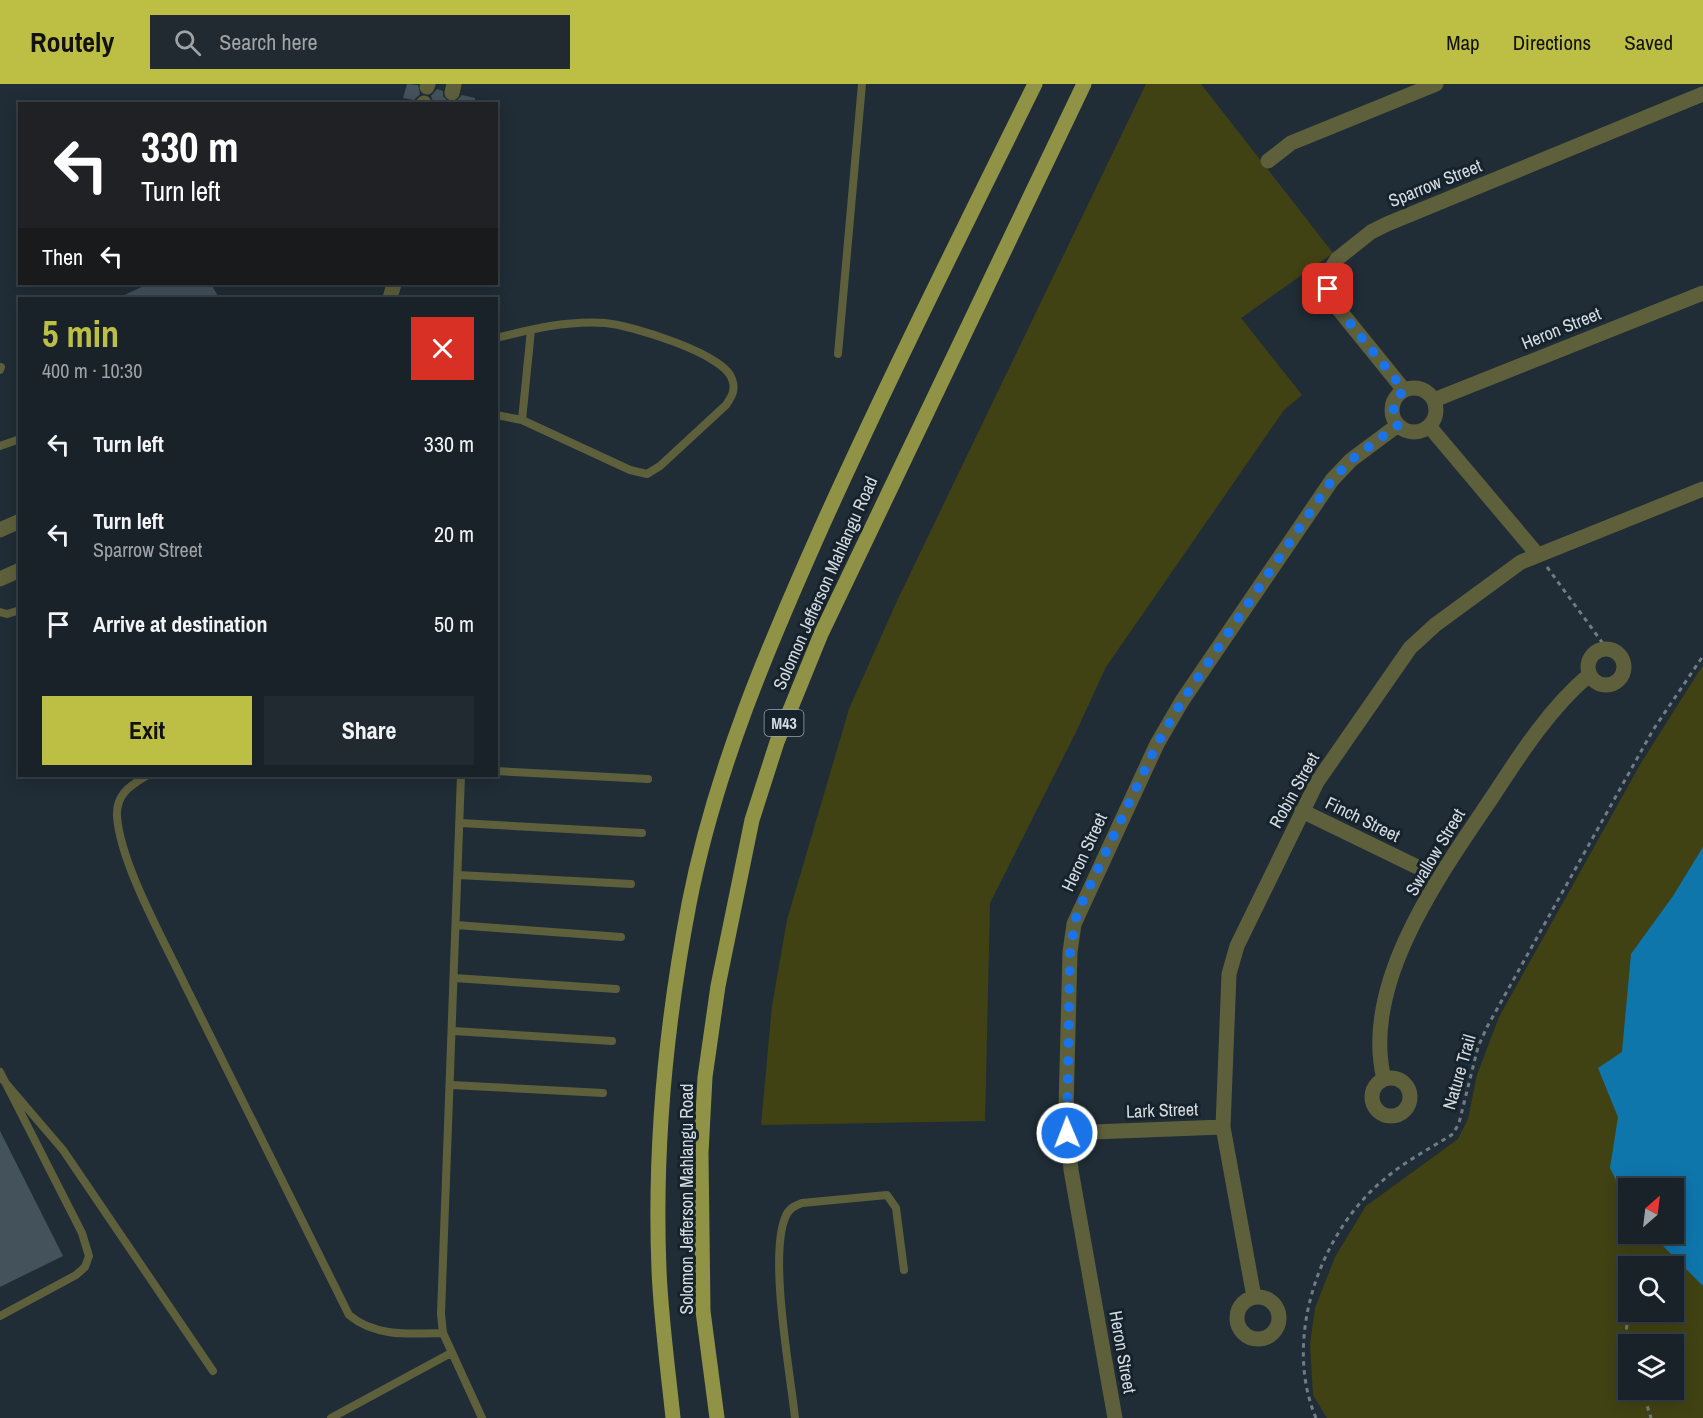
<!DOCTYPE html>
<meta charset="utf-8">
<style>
:root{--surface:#182228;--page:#212a30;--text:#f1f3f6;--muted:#9fa4a8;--line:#363f45;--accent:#bcbf44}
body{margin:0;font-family:"Archivo Narrow",sans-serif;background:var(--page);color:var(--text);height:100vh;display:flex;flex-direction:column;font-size:22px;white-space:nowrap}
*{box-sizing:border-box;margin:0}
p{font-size:20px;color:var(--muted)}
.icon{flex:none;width:33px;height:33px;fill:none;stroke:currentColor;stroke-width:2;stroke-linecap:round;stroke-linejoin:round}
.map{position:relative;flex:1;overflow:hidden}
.side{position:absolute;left:18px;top:213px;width:480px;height:480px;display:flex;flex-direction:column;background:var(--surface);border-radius:0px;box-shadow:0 3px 15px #0003,0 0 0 2px var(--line)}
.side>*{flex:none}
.hud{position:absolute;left:18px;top:18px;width:480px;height:183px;border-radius:0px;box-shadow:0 3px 15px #0003,0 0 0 2px var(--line);background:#202124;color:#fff;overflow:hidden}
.needle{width:39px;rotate:28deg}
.buttons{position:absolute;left:1618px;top:1094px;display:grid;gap:12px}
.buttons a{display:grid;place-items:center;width:66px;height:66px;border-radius:0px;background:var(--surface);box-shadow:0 3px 15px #0003,0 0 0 2px var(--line);font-size:30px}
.pin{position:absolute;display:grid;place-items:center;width:51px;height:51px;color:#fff;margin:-26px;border-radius:12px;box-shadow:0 3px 9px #0006}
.me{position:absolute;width:66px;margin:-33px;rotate:359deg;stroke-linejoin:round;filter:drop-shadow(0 0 4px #0008)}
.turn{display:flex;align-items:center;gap:21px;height:126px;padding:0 24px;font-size:27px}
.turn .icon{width:78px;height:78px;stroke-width:2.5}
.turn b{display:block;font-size:42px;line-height:51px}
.then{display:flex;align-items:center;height:57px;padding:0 24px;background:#0003;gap:12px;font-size:22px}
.round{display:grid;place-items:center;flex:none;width:63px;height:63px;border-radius:0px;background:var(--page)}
.head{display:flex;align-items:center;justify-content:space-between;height:102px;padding:0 24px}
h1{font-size:36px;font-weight:800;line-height:45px;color:var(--accent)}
.primary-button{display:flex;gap:12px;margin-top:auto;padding:12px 24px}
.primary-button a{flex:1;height:69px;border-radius:0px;background:var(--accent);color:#111;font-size:24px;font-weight:800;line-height:69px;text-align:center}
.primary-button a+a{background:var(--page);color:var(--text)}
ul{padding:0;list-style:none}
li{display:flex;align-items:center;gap:18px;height:90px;padding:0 24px}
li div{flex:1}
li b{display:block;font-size:22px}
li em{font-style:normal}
header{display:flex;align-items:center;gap:36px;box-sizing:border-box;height:84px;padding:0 30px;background:var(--accent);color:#111}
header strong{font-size:28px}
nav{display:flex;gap:33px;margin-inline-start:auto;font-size:21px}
.search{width:420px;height:54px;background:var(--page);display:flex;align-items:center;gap:15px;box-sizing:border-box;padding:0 21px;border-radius:0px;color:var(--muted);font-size:22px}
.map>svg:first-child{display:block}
.green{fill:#414213;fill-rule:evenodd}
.water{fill:#0f76ac}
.building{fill:#44525c}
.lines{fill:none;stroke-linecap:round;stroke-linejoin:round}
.path{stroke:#707b83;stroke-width:3;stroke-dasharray:4.5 4.5;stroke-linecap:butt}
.lane{stroke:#5e603c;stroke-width:8}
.street{stroke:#5e603c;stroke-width:15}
.primary{stroke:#909345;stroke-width:15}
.route{stroke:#1a73e8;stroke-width:10;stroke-dasharray:0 18}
.labels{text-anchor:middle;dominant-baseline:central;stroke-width:6;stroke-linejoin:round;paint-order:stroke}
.shield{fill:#17232c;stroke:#9ba4ac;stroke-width:1.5}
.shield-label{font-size:16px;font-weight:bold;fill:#d4dce3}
.street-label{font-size:18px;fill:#d4dce3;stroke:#17232c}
</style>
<header>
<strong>Routely</strong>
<div class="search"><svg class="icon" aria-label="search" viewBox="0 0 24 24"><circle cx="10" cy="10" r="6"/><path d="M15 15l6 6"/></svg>Search here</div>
<nav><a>Map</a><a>Directions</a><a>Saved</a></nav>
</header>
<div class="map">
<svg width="1703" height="1334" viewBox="0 0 1703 1334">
<rect width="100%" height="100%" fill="#202d36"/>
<path class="green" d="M1146 0H1201L1333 169 1241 234 1302 311 1284 326 1106 583 1076 648 990 819 985 1037 761 1041 772 922 787 836 849 625 897 517Z
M1703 581V1334H1327L1313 1311 1310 1260 1315 1224 1335 1173 1366 1122 1458 1055 1468 1035 1477 991 1499 933 1641 679ZM1629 1104H1674V1149H1629ZM1629 1182H1674V1227H1629ZM1629 1260H1674V1305H1629Z"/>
<path class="water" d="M1703 763V1202L1650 1149H1674V1104H1629V1122L1610 1084 1618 1033 1598 984 1622 968 1631 870 1673 812Z"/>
<path class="building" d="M407 0 418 1 420 10 414 16 403 14Z
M437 5 443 7V12L449 18H455L462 11 475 14V20H434L431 12Z
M148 200H211L219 214H118Z
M0 1047 63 1172 0 1203Z"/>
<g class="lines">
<path class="path" d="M1547 483 1607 565
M1627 1241 1625 1254 1629 1280
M1642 1305 1651 1334
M1316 1334C1283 1257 1318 1152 1381 1098 1402 1079 1429 1065 1453 1050L1459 1039 1478 963 1487 943 1653 646 1703 572"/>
<path class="lane" d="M496 254C532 245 568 236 605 239 631 241 725 270 732 295 736 306 732 312 726 321L660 382 647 390 630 386 522 336 496 331
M838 270 862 0
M0 286 1 283
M522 336 531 246
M0 362 20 355
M0 528 7 530 20 526
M496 687 648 695
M146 692C130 702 116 710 117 732 120 779 164 857 185 901 239 1011 294 1121 349 1231 375 1253 410 1250 443 1249
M461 692 441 1230 443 1249 482 1334
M460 739 642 749
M458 791 631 800
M456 841 621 853
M454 894 616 905
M453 947 612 957
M0 988 82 1149 89 1172 85 1183 76 1191 0 1232
M4 997 63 1066 213 1287
M451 1001 603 1009
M331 1334 451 1269
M795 1334C790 1287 769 1174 785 1134 788 1125 794 1122 802 1119L887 1111 896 1124 904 1186"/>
<path class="street" d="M427 3 428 0
M452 9 454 0
M423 20 424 19
M1268 77 1291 59 1436 0
M390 214 394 200
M1392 326a22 22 0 1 1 44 0a22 22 0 1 1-44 0Z
M1404 306 1336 222 1328 205V190L1337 175 1371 148 1387 140 1703 10
M1434 316 1703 209
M1429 342 1537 470
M0 446 20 437
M0 495 20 486
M1588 583a18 18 0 1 1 36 0a18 18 0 1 1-36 0Z
M1302 727 1438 793
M1372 1013a19 19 0 1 1 38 0a19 19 0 1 1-38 0Z
M1384 995C1360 899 1442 788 1493 712 1521 669 1550 624 1589 591
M1067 1049 1223 1043
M1237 1234a21 21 0 1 1 42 0a21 21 0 1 1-42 0Z
M1254 1213 1223 1043 1229 890 1237 862 1317 698 1410 564 1435 541 1521 478 1703 405
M1115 1334 1071 1086 1066 1025 1070 868 1074 840 1157 660 1182 617 1332 396 1351 376 1398 341"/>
<path class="primary" d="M673 1334C668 1285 661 1235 659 1186 654 1063 666 940 689 820 715 686 768 563 823 440 890 292 963 146 1035 0
M717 1334 703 1227 701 1069 705 993 718 902 752 736 777 658 821 550 1084 0"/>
</g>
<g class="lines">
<path class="route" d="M1067 1049 1070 868 1077 829 1157 660 1182 617 1332 396 1351 376 1398 341 1393 334 1394 318 1404 306 1336 222 1328 205"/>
</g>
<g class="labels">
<rect class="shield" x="764.5" y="626" width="39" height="26" rx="4.5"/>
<g class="shield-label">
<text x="784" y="639">M43</text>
</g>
<g class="street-label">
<text transform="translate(1435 99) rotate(-22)">Sparrow Street</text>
<text transform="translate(1561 244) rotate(-22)">Heron Street</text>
<text transform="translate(825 499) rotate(-66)">Solomon Jefferson Mahlangu Road</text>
<text transform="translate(1294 706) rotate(-61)">Robin Street</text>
<text transform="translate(1363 735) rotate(26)">Finch Street</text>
<text transform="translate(1084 768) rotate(-65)">Heron Street</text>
<text transform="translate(1435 768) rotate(-59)">Swallow Street</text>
<text transform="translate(1459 988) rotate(-74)">Nature Trail</text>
<text transform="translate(1162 1026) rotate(-2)">Lark Street</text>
<text transform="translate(686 1115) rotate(-90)">Solomon Jefferson Mahlangu Road</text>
<text transform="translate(1123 1268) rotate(80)">Heron Street</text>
</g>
</g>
</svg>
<div class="buttons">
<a><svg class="needle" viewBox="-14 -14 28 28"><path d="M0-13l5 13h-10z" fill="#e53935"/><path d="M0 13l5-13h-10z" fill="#9fa4a8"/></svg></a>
<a><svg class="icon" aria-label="search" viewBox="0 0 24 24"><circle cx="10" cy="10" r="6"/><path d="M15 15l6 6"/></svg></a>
<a><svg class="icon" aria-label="layers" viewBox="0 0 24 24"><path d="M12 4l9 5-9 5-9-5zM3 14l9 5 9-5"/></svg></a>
</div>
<div class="pin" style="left:1328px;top:205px;background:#d93025"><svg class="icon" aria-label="arrive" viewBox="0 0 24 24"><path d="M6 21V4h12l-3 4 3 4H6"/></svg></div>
<svg class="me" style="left:1067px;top:1049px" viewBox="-20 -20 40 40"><circle r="17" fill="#1a73e8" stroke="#fff" stroke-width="3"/><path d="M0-11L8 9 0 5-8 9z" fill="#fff"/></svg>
<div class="hud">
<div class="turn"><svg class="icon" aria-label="left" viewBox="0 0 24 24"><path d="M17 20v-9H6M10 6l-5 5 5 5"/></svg><div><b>330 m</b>Turn left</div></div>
<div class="then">Then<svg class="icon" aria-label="left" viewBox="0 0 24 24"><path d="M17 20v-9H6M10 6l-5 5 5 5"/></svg></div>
</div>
<section class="side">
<div class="head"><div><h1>5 min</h1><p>400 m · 10:30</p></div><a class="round" style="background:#d93025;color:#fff"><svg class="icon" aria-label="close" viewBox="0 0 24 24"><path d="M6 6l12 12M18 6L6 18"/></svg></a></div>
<ul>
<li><svg class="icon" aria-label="left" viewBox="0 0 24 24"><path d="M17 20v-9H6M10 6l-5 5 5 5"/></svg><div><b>Turn left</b></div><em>330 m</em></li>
<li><svg class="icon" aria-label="left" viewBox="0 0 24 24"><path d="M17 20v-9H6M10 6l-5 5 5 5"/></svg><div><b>Turn left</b><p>Sparrow Street</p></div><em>20 m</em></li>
<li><svg class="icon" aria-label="arrive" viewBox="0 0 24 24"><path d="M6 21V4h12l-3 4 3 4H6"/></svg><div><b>Arrive at destination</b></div><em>50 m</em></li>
</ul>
<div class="primary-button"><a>Exit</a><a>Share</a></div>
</section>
</div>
